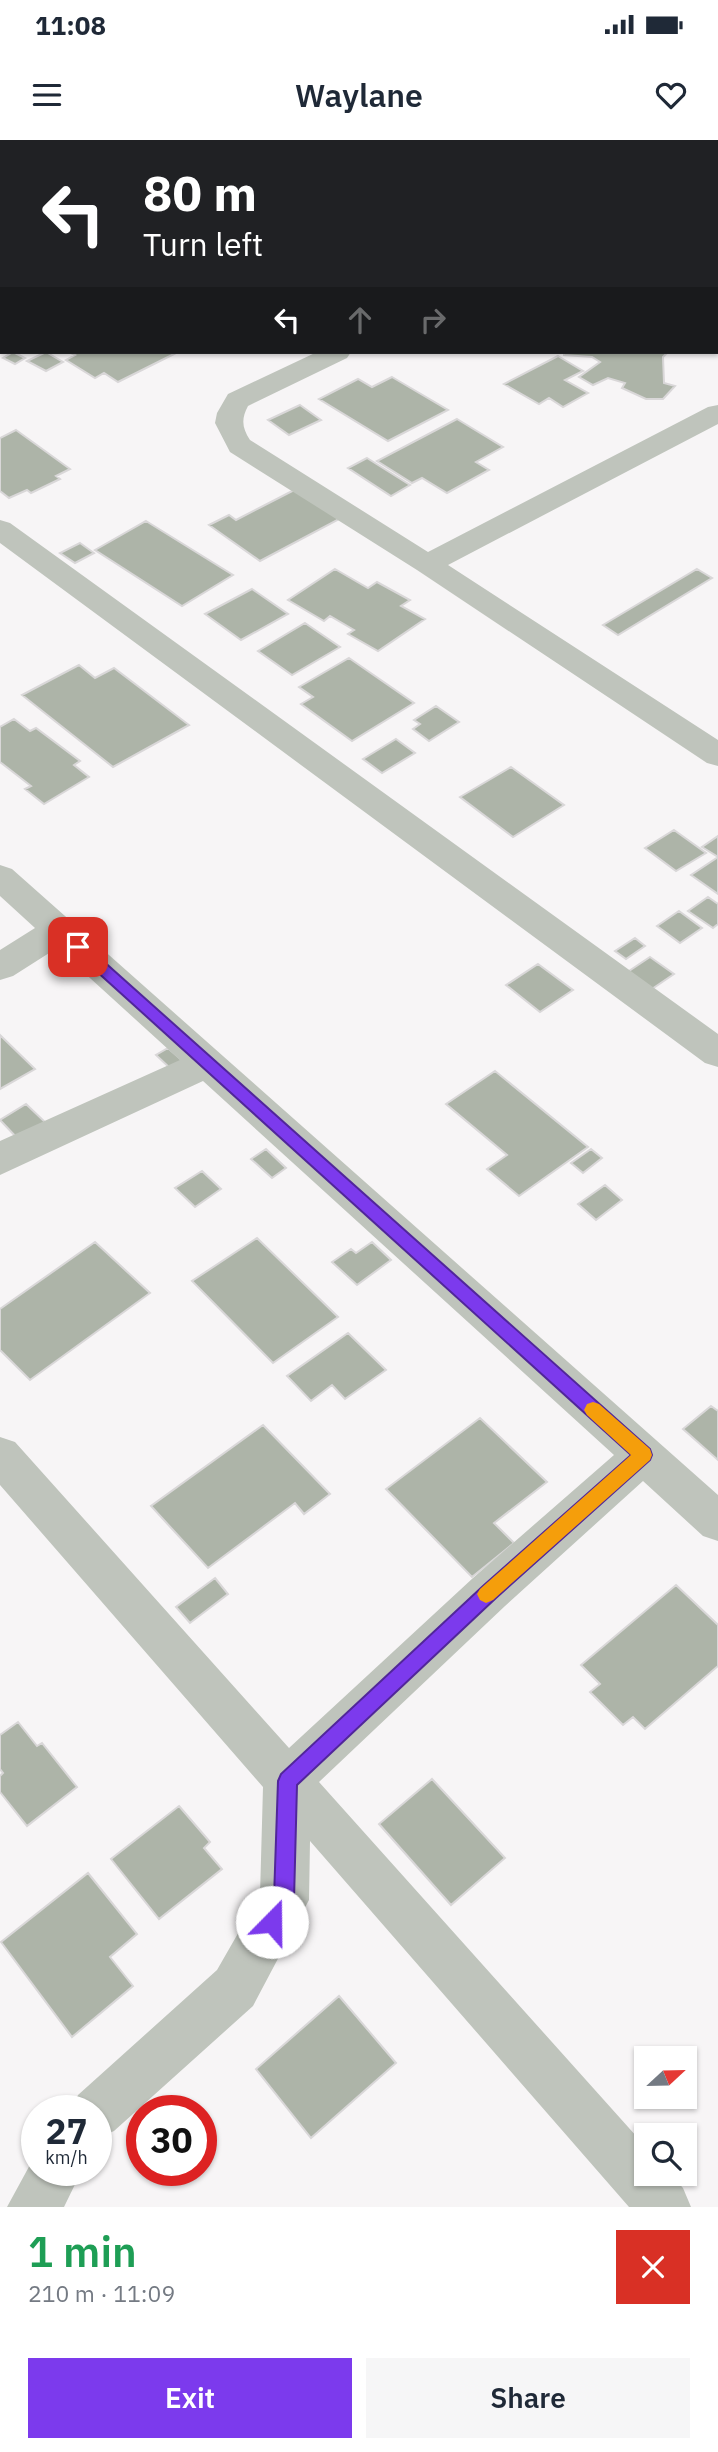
<!DOCTYPE html>
<meta charset="utf-8">
<style>
:root{--surface:#fff;--page:#f6f6f7;--text:#1f2937;--muted:#747a83;--accent:#7c3aed}
body{margin:0;font-family:"IBM Plex Sans",sans-serif;background:var(--page);color:var(--text);height:100vh;display:flex;flex-direction:column;font-size:26px;white-space:nowrap}
*{box-sizing:border-box;margin:0}
p{font-size:23px;color:var(--muted)}
.icon{flex:none;width:38px;height:38px;fill:none;stroke:currentColor;stroke-width:2;stroke-linecap:round;stroke-linejoin:round}
.map{position:relative;height:2067px;overflow:hidden}
.panel{display:flex;flex-direction:column;background:var(--surface);flex:1}
.panel>*{flex:none}
.top-card{position:absolute;left:0px;top:0px;width:719px;height:214px;box-shadow:0 2px 5px #0004;background:#202124;color:#fff;overflow:hidden}
.needle{width:46px;rotate:68deg}
.tools{position:absolute;left:634px;top:1906px;display:grid;gap:14px}
.tools a{display:grid;place-items:center;width:63px;height:63px;border-radius:0px;background:var(--surface);box-shadow:0 2px 5px #0004;font-size:35px}
.speed{position:absolute;left:21px;top:1955px;display:flex;gap:14px;font-size:35px;font-weight:700;text-align:center}
.speed>*{display:grid;place-content:center;width:91px;height:91px;border-radius:50%;background:var(--surface);box-shadow:0 2px 5px #0004;line-height:1}
.speed small{font-size:18px;font-weight:400}
.speed .limit{border:10px solid #d22;background:#fff;color:#111}
.pin{position:absolute;display:grid;place-items:center;width:60px;height:60px;color:#fff;margin:-30px;border-radius:14px;box-shadow:0 4px 10px #0006}
.me{position:absolute;width:77px;margin:-38px;rotate:22deg;stroke-linejoin:round;filter:drop-shadow(0 0 5px #0008)}
.turn{display:flex;align-items:center;gap:24px;height:147px;padding:0 28px;font-size:32px}
.turn .icon{width:91px;height:91px;stroke-width:2.5}
.turn b{display:block;font-size:49px;line-height:60px}
.lanes{display:flex;align-items:center;height:66px;padding:0 28px;background:#0003;justify-content:center;gap:35px;direction:ltr}
.lanes .off{opacity:.35}
.round{display:grid;place-items:center;flex:none;width:74px;height:74px;border-radius:0px;background:var(--page)}
.head{display:flex;align-items:center;justify-content:space-between;height:119px;padding:0 28px}
h1{font-size:42px;font-weight:600;line-height:52px;color:#1e9e55}
.cta{display:flex;gap:14px;margin-top:auto;padding:14px 28px}
.cta a{flex:1;height:80px;border-radius:0px;background:var(--accent);color:#fff;font-size:28px;font-weight:600;line-height:80px;text-align:center}
.cta a+a{background:var(--page);color:var(--text)}
.status{display:flex;justify-content:space-between;align-items:center;height:49px;padding:0 35px;background:var(--surface);direction:ltr}
.status svg{height:19px;fill:currentColor}
header{display:flex;justify-content:space-between;align-items:center;height:91px;padding:0 28px;background:var(--surface);font-size:32px;font-weight:600}
.map>svg:first-child{display:block}
.building{fill:#adb4a8;stroke:#d9d7d8;stroke-width:2}
.lines{fill:none;stroke-linecap:round;stroke-linejoin:round}
.minor{fill:#bfc4bc;fill-rule:evenodd}
.route{fill:#7c3aed;stroke:#51269a;stroke-width:2}
.slow{fill:#f59e0b}
</style>
<div class="status"><b>11:08</b><svg viewBox="0 0 49 12"><path d="M0 12V9h3v3zM5 12V6h3v6zM10 12V3h3v9zM15 12V0h3v12zM26 1h20v11H26zM47 4h2v5h-2z"/></svg></div>
<header><svg class="icon" aria-label="menu" viewBox="0 0 24 24"><path d="M4 6h16M4 12h16M4 18h16"/></svg>Waylane<svg class="icon" aria-label="heart" viewBox="0 0 24 24"><path d="M12 20l-8-8c-3-5 5-10 8-4 3-6 11-1 8 4z"/></svg></header>
<div class="map">
<svg width="718" height="2067" viewBox="0 0 718 2067">
<rect width="100%" height="100%" fill="#f7f5f6"/>
<path class="building" d="M49 0H122L126 2H52Z
M504 0H595L501 1Z
M13 212 25 218 15 224 3 218Z
M46 212 63 222 46 231 27 221Z
M69 212H178L118 242 104 233 95 238 66 220 75 215Z
M564 212H668L663 217 664 243 675 246 663 259H646L622 248 625 243 608 238 593 245 579 237 600 222 592 217 564 215Z
M558 216 583 231 565 240 588 253 563 267 549 258 539 264 504 244Z
M392 237 448 270 388 301 319 259 358 239 372 247Z
M300 265 321 280 289 295 268 280Z
M457 279 503 307 476 322 489 330 447 353 422 338 412 343 377 321Z
M16 290 70 329 56 336 60 339 31 353 27 350 9 358 0 351V298Z
M367 318 410 345 391 356 348 328Z
M300 347 345 376 260 421 209 385 229 375 236 380Z
M146 381 233 435 182 466 95 410Z
M80 403 94 413 75 423 60 413Z
M335 429 368 448 377 442 410 460 401 466 425 479 378 511 348 494 354 490 330 476 324 481 288 460Z
M697 429 712 438 618 495 603 485Z
M252 449 288 474 241 500 205 474Z
M305 483 340 507 292 535 258 511Z
M349 518 414 563 352 601 301 564 313 557 299 547Z
M79 525 95 538 114 528 189 585 113 627 22 555Z
M436 566 459 582 429 601 413 589 420 584 414 580Z
M14 579 30 591 36 588 80 621 74 625 89 637 44 664 25 649 31 646 0 622V587Z
M396 599 415 613 382 633 363 619Z
M511 627 564 665 513 697 460 657Z
M674 690 706 713 676 731 645 708Z
M718 696V754L691 735 718 717 702 707Z
M708 757 718 764V784L713 788 688 771Z
M679 771 702 788 680 803 657 786Z
M635 798 645 806 626 819 615 811Z
M650 817 674 834 646 853 623 835Z
M538 824 573 850 540 872 506 845Z
M0 895 35 929 0 949Z
M168 908 184 922 172 930 156 915Z
M495 931 588 1007 519 1056 487 1029 507 1015 446 964Z
M26 964 46 983 19 1000 0 980Z
M266 1009 286 1028 272 1038 251 1019Z
M591 1009 602 1018 583 1033 571 1023Z
M202 1031 221 1049 195 1067 175 1048Z
M605 1045 622 1060 596 1080 578 1064Z
M257 1098 338 1177 273 1223 192 1141Z
M95 1102 150 1153 30 1240 0 1210V1169Z
M372 1102 391 1120 357 1145 332 1122 351 1109 356 1113Z
M348 1193 386 1230 345 1259 332 1245 311 1261 287 1236Z
M711 1266 718 1271V1320L683 1289Z
M480 1278 547 1342 494 1383 514 1403 472 1437 386 1349Z
M263 1285 330 1354 304 1374 295 1363 208 1428 151 1366Z
M215 1438 228 1454 190 1483 176 1467Z
M676 1445 718 1485V1526L645 1589 633 1577 623 1585 590 1552 600 1544 581 1525Z
M18 1582 37 1606 42 1603 77 1647 27 1686 0 1652V1636L3 1633 0 1629V1595Z
M432 1639 505 1718 451 1765 379 1684Z
M179 1666 210 1702 204 1708 222 1729 159 1779 111 1719Z
M88 1733 137 1794 110 1817 133 1846 72 1897 1 1802Z
M339 1856 396 1923 311 1998 256 1929Z"/>
<g class="lines">
<path class="minor" d="M0 0 7 2H2V15Z
M413 0H439L411 2Z
M2 182V198L0 199V183Z
M317 212H351L347 218 248 266C241 279 242 288 250 300L428 412 708 267 718 265V284L448 425 718 600V626L707 623 417 430 230 312 215 283 217 273 228 254Z
M0 380 10 383 718 894V927L705 923 0 403Z
M0 725 12 729 718 1355V1401L703 1396 643 1341 505 1466 319 1642 646 2007V2034H670L683 2048 691 2067H629L310 1701 309 1760 253 1866 114 1991 96 1999V1970H71L78 1955 217 1830 260 1755 263 1647 0 1345V1297L15 1302 289 1608 473 1438 614 1315 203 941 0 1035V1001L180 920 57 808 13 836 0 840V810L35 788 0 756Z
M37 2012V2030H82L64 2067H7Z"/>
</g>
<path class="route" d="M78 802 83 803 650 1309 652 1315 650 1320 496 1458 297 1645 294 1760 279 1789 272 1792 264 1789 261 1782 274 1758 278 1641 281 1634 483 1446 631 1315 73 810 71 807Z"/>
<path class="slow" d="M593 1262 599 1264 650 1309 652 1315 650 1320 493 1460 486 1463 480 1460 477 1454 480 1449 631 1315 587 1275 584 1270 587 1264Z"/>
</svg>
<div class="tools">
<a><svg class="needle" viewBox="-14 -14 28 28"><path d="M0-13l5 13h-10z" fill="#e53935"/><path d="M0 13l5-13h-10z" fill="#747a83"/></svg></a>
<a><svg class="icon" aria-label="search" viewBox="0 0 24 24"><circle cx="10" cy="10" r="6"/><path d="M15 15l6 6"/></svg></a>
</div>
<div class="speed"><div>27<small>km/h</small></div><div class="limit">30</div></div>
<div class="pin" style="left:78px;top:807px;background:#d93025"><svg class="icon" aria-label="arrive" viewBox="0 0 24 24"><path d="M6 21V4h12l-3 4 3 4H6"/></svg></div>
<svg class="me" style="left:272px;top:1782px" viewBox="-20 -20 40 40"><circle r="19" fill="#fff"/><path d="M0-13L10 11 0 6-10 11z" fill="#7c3aed"/></svg>
<div class="top-card">
<div class="turn"><svg class="icon" aria-label="left" viewBox="0 0 24 24"><path d="M17 20v-9H6M10 6l-5 5 5 5"/></svg><div><b>80 m</b>Turn left</div></div>
<div class="lanes"><svg class="icon" aria-label="left" viewBox="0 0 24 24"><path d="M17 20v-9H6M10 6l-5 5 5 5"/></svg><svg class="icon off" aria-label="ahead" viewBox="0 0 24 24"><path d="M12 20V5M6 11l6-6 6 6"/></svg><svg class="icon off" aria-label="right" viewBox="0 0 24 24"><path d="M7 20v-9h11M14 6l5 5-5 5"/></svg></div>
</div>
</div>
<section class="panel">
<div class="head"><div><h1>1 min</h1><p>210 m · 11:09</p></div><a class="round" style="background:#d93025;color:#fff"><svg class="icon" aria-label="close" viewBox="0 0 24 24"><path d="M6 6l12 12M18 6L6 18"/></svg></a></div>
<div class="cta"><a>Exit</a><a>Share</a></div>
</section>
